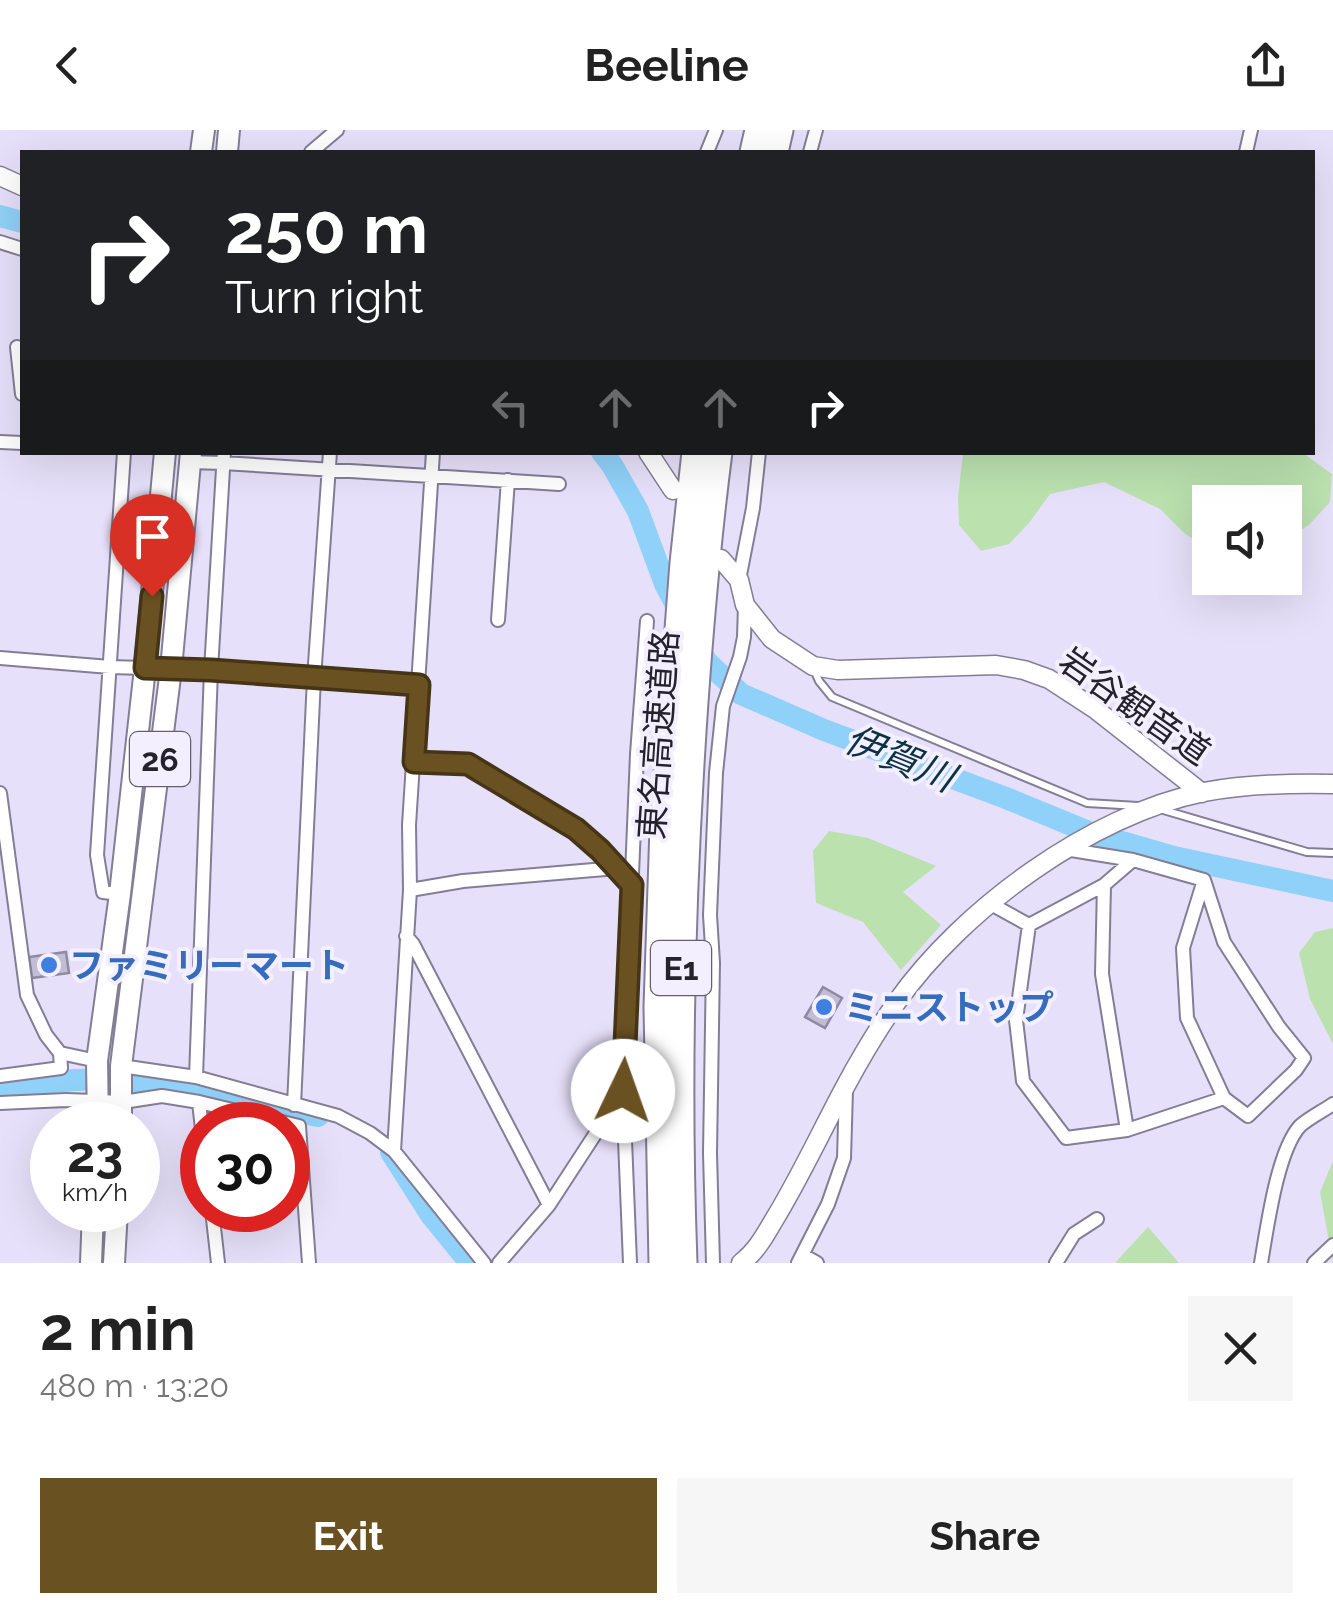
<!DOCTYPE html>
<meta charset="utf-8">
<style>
:root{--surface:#fff;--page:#f6f6f6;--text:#222;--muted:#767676;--accent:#6a5122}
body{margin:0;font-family:Raleway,"Noto Sans JP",sans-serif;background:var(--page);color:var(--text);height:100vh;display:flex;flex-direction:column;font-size:38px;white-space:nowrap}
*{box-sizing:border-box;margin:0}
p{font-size:32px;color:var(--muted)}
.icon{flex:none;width:55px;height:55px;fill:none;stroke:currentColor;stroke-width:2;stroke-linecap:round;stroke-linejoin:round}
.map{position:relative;height:1133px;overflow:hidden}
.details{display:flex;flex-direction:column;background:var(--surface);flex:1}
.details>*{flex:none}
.banner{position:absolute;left:20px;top:20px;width:1295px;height:305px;border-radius:0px;box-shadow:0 10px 40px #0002;background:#202124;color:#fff;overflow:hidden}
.tools{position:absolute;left:1192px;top:355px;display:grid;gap:20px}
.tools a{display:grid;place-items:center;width:110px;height:110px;border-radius:0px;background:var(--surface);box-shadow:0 10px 40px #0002;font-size:50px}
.speed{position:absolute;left:30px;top:972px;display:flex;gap:20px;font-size:50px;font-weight:700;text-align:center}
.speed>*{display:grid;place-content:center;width:130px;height:130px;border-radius:50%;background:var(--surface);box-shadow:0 10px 40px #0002;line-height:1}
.speed small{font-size:25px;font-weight:400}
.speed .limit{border:15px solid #d22;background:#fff;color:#111}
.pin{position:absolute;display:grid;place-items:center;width:85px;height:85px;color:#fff;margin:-102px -42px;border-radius:50% 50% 50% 0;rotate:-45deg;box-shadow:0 0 10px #0007}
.pin .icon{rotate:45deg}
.me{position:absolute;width:110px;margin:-55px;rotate:3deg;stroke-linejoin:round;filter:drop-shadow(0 0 8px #0008)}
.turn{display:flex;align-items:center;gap:35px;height:210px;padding:0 40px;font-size:45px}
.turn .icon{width:130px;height:130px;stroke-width:2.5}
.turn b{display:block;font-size:70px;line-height:85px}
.lanes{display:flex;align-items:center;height:95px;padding:0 40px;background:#0003;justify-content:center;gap:50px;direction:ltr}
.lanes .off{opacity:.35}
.round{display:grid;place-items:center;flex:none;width:105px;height:105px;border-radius:0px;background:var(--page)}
.overview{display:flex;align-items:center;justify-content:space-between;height:170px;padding:0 40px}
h1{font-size:60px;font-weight:700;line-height:75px}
.button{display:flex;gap:20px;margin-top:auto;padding:20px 40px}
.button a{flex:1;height:115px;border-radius:0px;background:var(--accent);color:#fff;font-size:40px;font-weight:700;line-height:115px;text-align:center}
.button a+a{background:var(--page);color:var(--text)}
header{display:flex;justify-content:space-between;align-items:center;height:130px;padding:0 40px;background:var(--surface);font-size:45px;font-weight:700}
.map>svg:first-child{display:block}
.green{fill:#bbe1af}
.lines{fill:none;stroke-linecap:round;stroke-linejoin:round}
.river{stroke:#90d1f9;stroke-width:22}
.building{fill:#c2bcd5;stroke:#8f89a1;stroke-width:2.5}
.service-casing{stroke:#837e95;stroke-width:10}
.minor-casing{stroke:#837e95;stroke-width:16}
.tertiary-casing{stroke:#837e95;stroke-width:21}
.secondary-casing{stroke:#837e95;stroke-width:21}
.primary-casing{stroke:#837e95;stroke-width:24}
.motorway-casing{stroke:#837e95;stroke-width:29}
.service{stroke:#fff;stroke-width:6}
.minor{stroke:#fff;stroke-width:12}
.tertiary{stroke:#fff;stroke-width:18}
.secondary{stroke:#fff;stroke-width:18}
.primary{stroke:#fff;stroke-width:20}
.motorway{stroke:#fff;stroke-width:25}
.route-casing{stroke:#453516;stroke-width:25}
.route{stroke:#6a5122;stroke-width:18}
.shop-dot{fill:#3f7fe0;stroke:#f3efff;stroke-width:4}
.labels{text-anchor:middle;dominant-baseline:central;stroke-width:8;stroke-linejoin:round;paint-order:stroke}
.shield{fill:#f3efff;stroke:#63606b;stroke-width:2.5}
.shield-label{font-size:32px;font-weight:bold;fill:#25222c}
.street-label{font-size:35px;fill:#25222c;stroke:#f3efff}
.shop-label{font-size:35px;font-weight:bold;fill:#366cbe;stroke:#f3efff;text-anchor:start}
.water-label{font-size:38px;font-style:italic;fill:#0c3246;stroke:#f3efff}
</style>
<header><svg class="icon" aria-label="back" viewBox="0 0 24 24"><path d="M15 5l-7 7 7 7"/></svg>Beeline<svg class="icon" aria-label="share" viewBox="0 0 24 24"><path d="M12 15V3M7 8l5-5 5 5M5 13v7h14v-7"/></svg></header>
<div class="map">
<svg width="1333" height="1133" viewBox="0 0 1333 1133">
<rect width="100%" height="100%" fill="#e7e0fa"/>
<path class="green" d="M963 323H1303L1332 344 1330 372 1309 395 1285 410V372H1210V420L1184 403 1160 379 1104 352 1050 364 1029 393 1009 414 981 421 959 395 958 368Z
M829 701 868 708 936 736 903 762 941 795 901 840 863 792 816 773 813 721Z
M1333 798V914L1310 869 1299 823 1315 802Z
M1333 1031V1133L1320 1062Z
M1148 1097 1179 1133H1115Z"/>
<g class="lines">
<path class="river" d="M0 86 22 92
M602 322 612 335 638 381 665 454 706 531 741 564 824 600 1006 668 1091 703 1174 727 1333 761
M0 958 74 950 111 949 170 954 318 986
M391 1022 431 1085 470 1133"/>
</g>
<path class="building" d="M66 822 69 843 32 848 29 827Z
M823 857 842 868 825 898 805 887Z"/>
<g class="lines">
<g class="service-casing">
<path id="service" d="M815 542 819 551 832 567 1087 673 1138 676
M1160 679 1307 722 1333 723"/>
</g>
<g class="minor-casing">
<path id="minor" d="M311 22 337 0
M707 22 716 0
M810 22 816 0
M1246 22 1251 0
M0 112 22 119
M17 217 22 264
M0 312 22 313
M189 332 223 333 559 354
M739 450 753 378 759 322
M498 490 508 350
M0 528 110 537 211 540 419 555
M414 631 468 634 576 699 600 720 632 755
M0 663 27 865 46 905 60 923 97 931
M1065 719 1133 730 1204 750 1224 812 1279 897 1304 928 1296 940 1248 986 1224 968 1187 888 1183 818 1204 750
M1104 755 1102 844 1127 1000
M410 760 463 751 617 738
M120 764 103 762 97 725 124 322
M991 774 1029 795
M1029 795 1016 890 1023 951 1066 1008 1127 1000 1224 968
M1029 795 1104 755 1133 730
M406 806 413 814 549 1075
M121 936 196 947 338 986 370 1003 394 1021 484 1133
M0 946 61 938 60 923
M196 947 211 540 224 322
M199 972 202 999
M0 973 66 970 123 972 162 966 199 972 299 996 309 1133
M294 975 314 548 330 322
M394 1021 410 760 409 695 433 322
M212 1080 218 1133
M803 1125 817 1133
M499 1133 549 1075 622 963
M630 1133 623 961 637 624 647 491
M713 1133 710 1023 713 833 710 785 716 643 723 576 740 527 744 507 745 475
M798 1133 828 1074 844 1028 846 960
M1056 1133 1074 1104 1097 1089
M1261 1133C1267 1099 1277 1021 1300 996 1309 988 1323 981 1333 974
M1314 1133 1333 1115"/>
</g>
<g class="tertiary-casing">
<path id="tertiary" d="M648 322 673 360
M721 429 739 450 745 475 772 509 813 536 838 540 996 535 1024 540 1049 549 1095 579 1202 663
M741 1133C758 1120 766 1103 777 1085 802 1043 822 1000 845 957 860 929 878 899 896 873 962 779 1091 685 1204 662 1247 654 1290 653 1333 654"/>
</g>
<g class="secondary-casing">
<path id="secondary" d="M0 46 22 56"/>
</g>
<g class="primary-casing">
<path id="primary" d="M201 22 204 0
M227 22 229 0
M98 995 97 931 120 764 145 538 165 322
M121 995V936L171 539 191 322
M91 1133 93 1080
M114 1133 117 1080"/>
</g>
<g class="motorway-casing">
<path id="motorway" d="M753 22 758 0
M775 22 780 0
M662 1133 657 877 663 697 683 433 695 322
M684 1133C677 945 682 759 695 572 701 488 708 406 719 322"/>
</g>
<use href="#service" class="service"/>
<use href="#minor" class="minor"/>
<use href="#tertiary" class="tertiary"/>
<use href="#secondary" class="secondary"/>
<use href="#primary" class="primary"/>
<use href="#motorway" class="motorway"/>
</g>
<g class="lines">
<g class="route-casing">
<path id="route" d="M152 466 145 538 211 540 419 555 414 632 468 634 576 699 600 720 632 755 623 961"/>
</g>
<use href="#route" class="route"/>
</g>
<g class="shop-dot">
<circle cx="49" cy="835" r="10"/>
<circle cx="824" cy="877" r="10"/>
</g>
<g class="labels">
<g class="shield">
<rect x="130" y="602" width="60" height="54" rx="8"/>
<rect x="651" y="811" width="60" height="54" rx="8"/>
</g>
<g class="shield-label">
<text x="160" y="629">26</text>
<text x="681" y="838">E1</text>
</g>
<g class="street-label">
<text transform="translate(1135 576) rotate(35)">岩谷観音道</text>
<text transform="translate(658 605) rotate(-86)">東名高速道路</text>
</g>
<g class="shop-label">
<text x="69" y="835">ファミリーマート</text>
<text x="844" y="877">ミニストップ</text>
</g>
<g class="water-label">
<text transform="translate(900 628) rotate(22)">伊賀川</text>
</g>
</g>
</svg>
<div class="tools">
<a><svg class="icon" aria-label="sound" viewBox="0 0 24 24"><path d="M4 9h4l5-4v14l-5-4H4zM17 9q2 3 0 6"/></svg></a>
</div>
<div class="speed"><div>23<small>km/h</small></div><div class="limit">30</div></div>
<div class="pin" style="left:152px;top:466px;background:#d93025"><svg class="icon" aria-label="arrive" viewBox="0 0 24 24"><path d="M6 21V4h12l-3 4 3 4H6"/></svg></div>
<svg class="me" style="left:623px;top:961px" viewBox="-20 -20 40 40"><circle r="19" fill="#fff"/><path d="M0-13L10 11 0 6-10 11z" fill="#6a5122"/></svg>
<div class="banner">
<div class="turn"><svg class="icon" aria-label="right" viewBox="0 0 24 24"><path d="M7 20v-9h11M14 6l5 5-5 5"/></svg><div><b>250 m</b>Turn right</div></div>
<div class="lanes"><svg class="icon off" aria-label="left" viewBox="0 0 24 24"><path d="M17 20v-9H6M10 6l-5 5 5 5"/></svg><svg class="icon off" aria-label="ahead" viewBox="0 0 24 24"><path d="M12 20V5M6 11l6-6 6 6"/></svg><svg class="icon off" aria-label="ahead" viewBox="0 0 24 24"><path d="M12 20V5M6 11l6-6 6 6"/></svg><svg class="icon" aria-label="right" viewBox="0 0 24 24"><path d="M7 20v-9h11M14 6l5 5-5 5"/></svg></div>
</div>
</div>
<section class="details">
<div class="overview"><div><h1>2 min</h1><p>480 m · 13:20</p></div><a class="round"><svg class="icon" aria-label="close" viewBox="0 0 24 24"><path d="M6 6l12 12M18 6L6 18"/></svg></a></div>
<div class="button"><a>Exit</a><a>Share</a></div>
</section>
